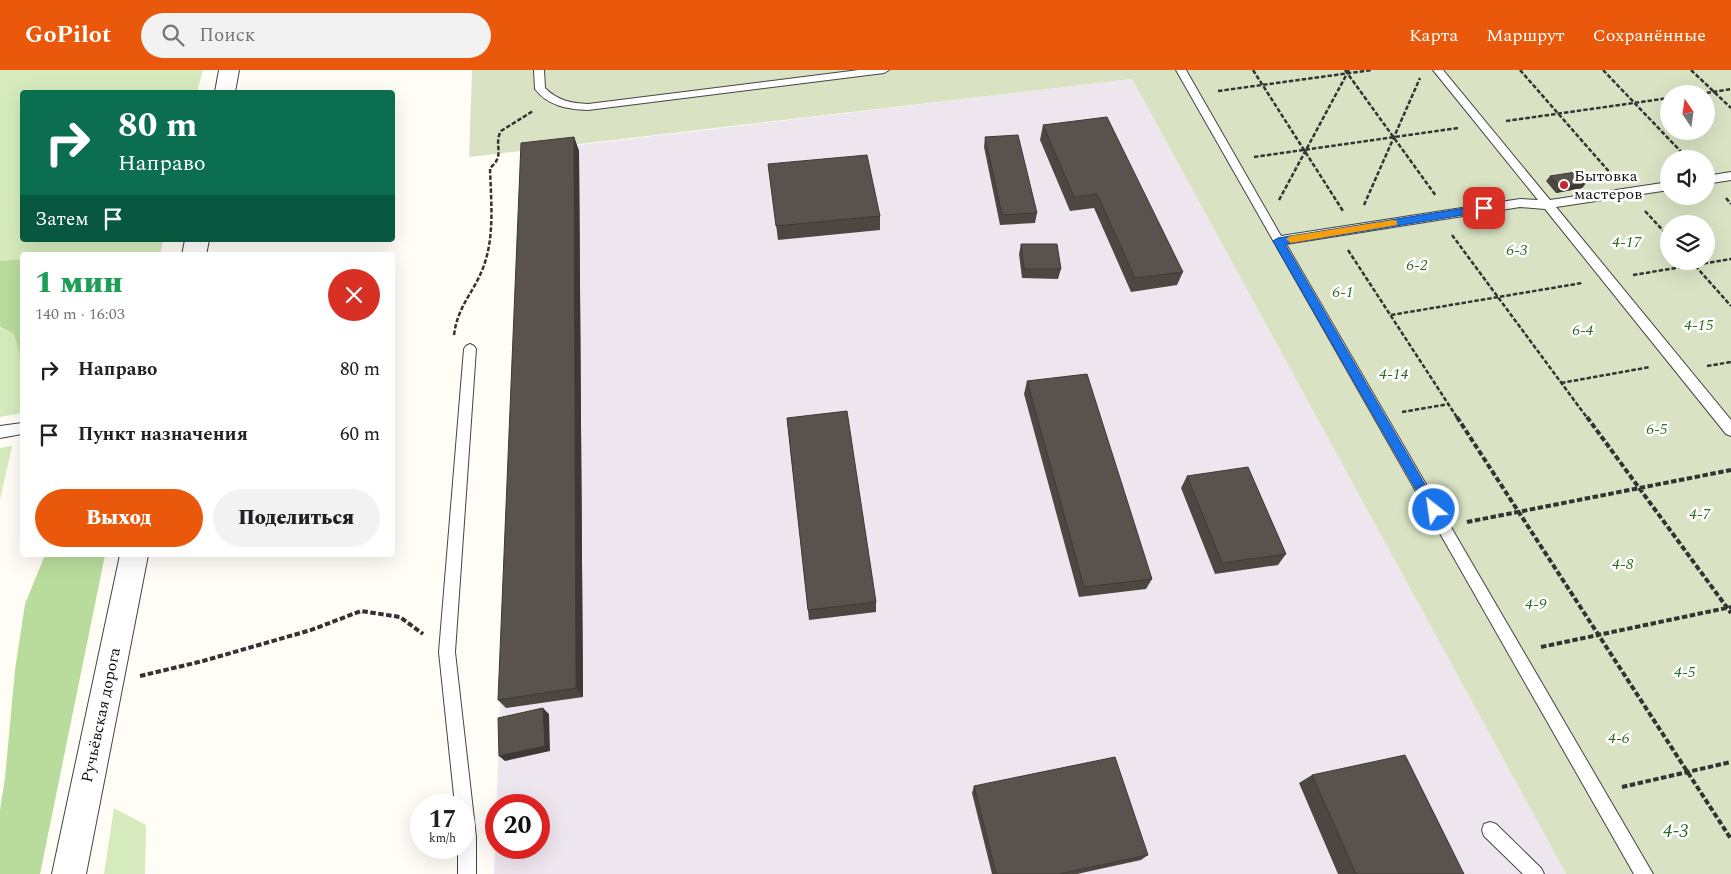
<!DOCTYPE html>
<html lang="ru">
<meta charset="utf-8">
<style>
:root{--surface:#fff;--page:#f2f2f2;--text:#202124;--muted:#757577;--accent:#ea580c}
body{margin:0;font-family:Spectral,serif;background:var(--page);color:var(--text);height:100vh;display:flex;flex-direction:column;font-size:19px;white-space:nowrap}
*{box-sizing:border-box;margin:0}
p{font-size:16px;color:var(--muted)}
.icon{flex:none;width:28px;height:28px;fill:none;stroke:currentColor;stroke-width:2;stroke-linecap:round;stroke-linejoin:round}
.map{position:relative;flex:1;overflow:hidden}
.sheet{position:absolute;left:20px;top:182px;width:375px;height:305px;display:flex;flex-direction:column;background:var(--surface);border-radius:5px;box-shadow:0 5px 20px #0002}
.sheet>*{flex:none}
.guide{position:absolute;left:20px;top:20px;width:375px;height:152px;border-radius:5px;box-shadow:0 5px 20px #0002;background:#0b6e4f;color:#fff;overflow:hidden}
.needle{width:32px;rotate:347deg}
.fabs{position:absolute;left:1660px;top:15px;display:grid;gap:10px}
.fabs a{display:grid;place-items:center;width:55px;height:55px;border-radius:50%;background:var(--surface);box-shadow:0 5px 20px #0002;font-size:25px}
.speed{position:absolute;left:410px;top:724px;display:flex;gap:10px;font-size:25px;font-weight:700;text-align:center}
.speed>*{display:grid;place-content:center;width:65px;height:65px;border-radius:50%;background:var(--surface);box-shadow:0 5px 20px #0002;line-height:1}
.speed small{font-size:12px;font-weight:400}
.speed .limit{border:8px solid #d22;background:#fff;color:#111}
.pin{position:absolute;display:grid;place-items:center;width:42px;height:42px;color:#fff;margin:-21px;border-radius:10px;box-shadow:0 2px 8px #0006}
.me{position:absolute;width:55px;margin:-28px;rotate:330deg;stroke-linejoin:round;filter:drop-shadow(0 0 4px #0008)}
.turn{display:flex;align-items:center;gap:18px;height:105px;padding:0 15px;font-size:22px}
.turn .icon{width:65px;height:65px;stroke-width:2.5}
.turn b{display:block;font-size:35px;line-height:42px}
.then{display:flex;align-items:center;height:48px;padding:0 15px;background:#0003;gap:10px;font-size:19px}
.round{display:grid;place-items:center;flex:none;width:52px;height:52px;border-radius:26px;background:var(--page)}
.headline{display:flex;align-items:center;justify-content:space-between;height:85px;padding:0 15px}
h1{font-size:30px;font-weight:800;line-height:38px;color:#1e9e55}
.button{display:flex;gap:10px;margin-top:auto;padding:10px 15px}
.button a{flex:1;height:58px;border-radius:30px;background:var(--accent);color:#fff;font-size:20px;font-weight:800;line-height:58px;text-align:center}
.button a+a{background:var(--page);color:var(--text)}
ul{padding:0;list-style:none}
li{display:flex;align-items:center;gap:15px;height:65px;padding:0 15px}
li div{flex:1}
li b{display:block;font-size:19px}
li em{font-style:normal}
header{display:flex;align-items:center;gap:30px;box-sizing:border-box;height:70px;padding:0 25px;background:var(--accent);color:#fff}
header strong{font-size:24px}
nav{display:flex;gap:28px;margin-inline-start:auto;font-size:18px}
.search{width:350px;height:45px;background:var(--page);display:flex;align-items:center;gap:12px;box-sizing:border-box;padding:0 18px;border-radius:28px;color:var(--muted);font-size:19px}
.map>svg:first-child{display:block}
.industrial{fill:#eee6ef;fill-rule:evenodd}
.green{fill:#d5ebbd}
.forest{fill:#b9dc9c}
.cemetery{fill:#d9e3c4;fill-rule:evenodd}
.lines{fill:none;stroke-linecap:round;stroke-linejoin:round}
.service-casing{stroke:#444;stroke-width:2}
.minor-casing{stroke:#444;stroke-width:2}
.path-far1{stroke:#333;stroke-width:2.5;stroke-dasharray:4.5 2;stroke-linecap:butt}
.path{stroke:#333;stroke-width:4;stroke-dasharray:5.5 2.5;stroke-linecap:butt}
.service{fill:#fff;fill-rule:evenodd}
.minor{fill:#fff;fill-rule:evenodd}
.wall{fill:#4d4742}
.shaded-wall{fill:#3f3936}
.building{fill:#5a524d;stroke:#3f3936}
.route{fill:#1a73e8;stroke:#114b97}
.slow{fill:#f59e0b}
.poi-dot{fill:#c4262e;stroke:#fff;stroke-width:2}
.labels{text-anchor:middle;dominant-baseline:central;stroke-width:5;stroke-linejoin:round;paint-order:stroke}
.poi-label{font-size:16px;fill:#111;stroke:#fff;text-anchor:start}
.park-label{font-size:16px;font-style:italic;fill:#2f6b1f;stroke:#fff}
.street-label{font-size:16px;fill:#111;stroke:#fff}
.near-park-label{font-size:19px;font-style:italic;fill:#2f6b1f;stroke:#fff}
</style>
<header>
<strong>GoPilot</strong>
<div class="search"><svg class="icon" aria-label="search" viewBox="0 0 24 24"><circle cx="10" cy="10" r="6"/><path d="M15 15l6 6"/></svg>Поиск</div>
<nav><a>Карта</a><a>Маршрут</a><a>Сохранённые</a></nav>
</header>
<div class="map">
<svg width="1731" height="804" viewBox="0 0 1731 804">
<rect width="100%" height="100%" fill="#fffdf5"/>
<path class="industrial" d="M1132 9 1566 804H494L520 82ZM496 735H539V778H496Z"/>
<path class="green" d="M0 0H203L197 22H22V170H163L160 185H22V189L0 191Z
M0 258 14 264 22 294V343L0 347Z
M12 376 0 430V378Z
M114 738 146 755 145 804H104Z"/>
<path class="forest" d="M22 189V294L14 264 0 257V191Z
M45 485H105L40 804H0V740L5 708 15 600 25 534Z"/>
<path class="cemetery" d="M472 0H1731V804H1566L1132 9 469 87ZM1669 24H1706V61H1669ZM1669 89H1706V126H1669ZM1669 154H1706V191H1669Z"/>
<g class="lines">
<g class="service-casing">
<path id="service" d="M534 0H544L545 18C558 31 571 33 588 34L859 0H889L884 3 588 40C567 39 548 36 535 19Z
M1176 0H1186L1281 166 1520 129 1538 130 1433 0H1443L1550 130 1669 112V120L1556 137 1731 350V366L1726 364 1545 139 1520 137 1286 174 1653 804H1634Z
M1731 102V110L1706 114V106Z
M470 274 474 276 476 279 455 582 476 767V804H458V778H464V735H455L439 582 464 279 466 276Z
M22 353V364L0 368V356Z
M1490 752 1496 754 1541 798 1544 804H1523L1484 766 1482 760 1484 754Z"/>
</g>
<g class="minor-casing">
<path id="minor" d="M219 0H239L235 22H215Z
M185 170H209L206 185H182Z
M120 485H148L86 804H52Z"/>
</g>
<path class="path-far1" d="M1253 0 1343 141
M1345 0 1436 126
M1520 0 1612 105
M1603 0 1688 89
M1691 0 1731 38
M1218 21 1372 0
M1700 24 1731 19
M1506 51 1669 28
M1254 87 1458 58
M1726 128 1731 134
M1279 130 1349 0
M1364 135 1420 8
M1645 141 1669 167
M1452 165 1588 349
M1348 180 1458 349
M1691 191 1731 236
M1633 205 1731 189
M1391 245 1582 213
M454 265C458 235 473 224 483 198 495 167 491 131 490 98 506 85 493 75 501 61L533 41
M1707 296 1731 292
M1561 313 1650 297
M1402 342 1449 334"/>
<path class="path" d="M1457 347 1731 769
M1587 347 1731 543
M1467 452 1731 400
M1541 577 1731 537
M140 606 203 591 311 560 361 541 400 547 423 564
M1622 717 1731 692"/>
<use href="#service" class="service"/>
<use href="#minor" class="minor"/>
</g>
<path class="wall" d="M1043 55 1183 202 1177 215 1131 222 1094 138 1070 141 1040 70Z
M574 67 579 81 583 627 506 638 498 630Z
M985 67 1037 143 1035 153 1000 155 984 77Z
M1550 106 1586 113 1582 118 1556 123 1546 111Z
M770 108 880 146V160L778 170Z
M1021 174 1061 199 1058 209 1022 208 1019 184Z
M1027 311 1152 509 1146 519 1079 527 1024 324Z
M787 348 876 532V542L809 550Z
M1187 406 1286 484 1278 495 1215 504 1181 418Z
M1312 705 1464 804H1338L1299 713Z
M974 716 1148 785 1141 790 1077 804H992L972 723Z"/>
<path class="shaded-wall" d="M574 67 579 81 583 627 576 618Z
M1586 113 1582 118 1556 123 1560 117Z
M543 638 549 644 550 681 505 691 499 686Z"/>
<path class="building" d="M1107 47 1183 202 1135 208 1097 124 1074 127 1043 55Z
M1018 65 1037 143 1002 145 985 67Z
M574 67 576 618 498 630 521 73Z
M867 85 880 146 776 156 768 94Z
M1576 102 1586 113 1560 117 1550 106Z
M1021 174H1057L1061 199H1024Z
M1087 304 1152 509 1084 517 1027 311Z
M847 341 876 532 808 540 787 348Z
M1248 397 1286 484 1222 493 1187 406Z
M543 638 545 676 499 686 498 648Z
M1405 685 1464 804H1356L1312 705Z
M1115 687 1148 785 1059 804H996L974 716Z"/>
<path class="route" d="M1484 135 1489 138 1488 141 1285 174 1438 437 1440 440 1438 444H1430L1273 171 1278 168Z"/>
<path class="slow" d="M1393 150 1397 151V155L1291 173 1286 169 1291 166Z"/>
<circle class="poi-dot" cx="1564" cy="115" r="5"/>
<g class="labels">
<g class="poi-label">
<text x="1574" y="106">Бытовка<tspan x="1574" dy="18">мастеров</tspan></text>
</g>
<g class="park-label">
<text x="1627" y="172">4-17</text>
<text x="1517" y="180">6-3</text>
<text x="1417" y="195">6-2</text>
<text x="1343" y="222">6-1</text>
<text x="1699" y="255">4-15</text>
<text x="1583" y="260">6-4</text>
<text x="1394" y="304">4-14</text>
<text x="1657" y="359">6-5</text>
<text x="1700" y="444">4-7</text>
<text x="1623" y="494">4-8</text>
<text x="1536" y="534">4-9</text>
<text x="1685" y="602">4-5</text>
<text x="1619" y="668">4-6</text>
</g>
<g class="street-label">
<text transform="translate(101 645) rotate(-78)">Ручьёвская дорога</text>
</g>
<g class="near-park-label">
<text x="1676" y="761">4-3</text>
</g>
</g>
</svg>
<div class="fabs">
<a><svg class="needle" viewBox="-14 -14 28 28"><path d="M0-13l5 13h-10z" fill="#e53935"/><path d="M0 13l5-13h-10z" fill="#757577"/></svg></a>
<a><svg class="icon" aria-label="sound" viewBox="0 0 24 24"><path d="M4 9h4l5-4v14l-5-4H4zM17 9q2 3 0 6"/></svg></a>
<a><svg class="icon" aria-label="layers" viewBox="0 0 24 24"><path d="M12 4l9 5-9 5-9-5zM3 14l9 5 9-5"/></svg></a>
</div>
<div class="speed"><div>17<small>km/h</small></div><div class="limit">20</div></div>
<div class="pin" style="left:1484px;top:138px;background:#d93025"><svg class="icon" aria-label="arrive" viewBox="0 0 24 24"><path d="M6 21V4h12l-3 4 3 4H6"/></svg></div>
<svg class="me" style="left:1434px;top:440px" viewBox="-20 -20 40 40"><circle r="17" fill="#1a73e8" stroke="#fff" stroke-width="3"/><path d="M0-11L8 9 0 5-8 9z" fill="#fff"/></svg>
<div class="guide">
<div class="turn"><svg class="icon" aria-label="right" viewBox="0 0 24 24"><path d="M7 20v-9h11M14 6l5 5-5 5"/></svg><div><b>80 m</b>Направо</div></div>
<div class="then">Затем<svg class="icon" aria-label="arrive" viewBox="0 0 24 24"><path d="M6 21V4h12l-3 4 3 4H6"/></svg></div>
</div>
<section class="sheet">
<div class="headline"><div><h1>1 мин</h1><p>140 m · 16:03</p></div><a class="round" style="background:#d93025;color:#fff"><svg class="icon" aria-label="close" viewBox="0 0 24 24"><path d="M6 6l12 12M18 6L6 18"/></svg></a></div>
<ul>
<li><svg class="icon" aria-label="right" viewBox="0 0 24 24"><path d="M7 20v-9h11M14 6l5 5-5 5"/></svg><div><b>Направо</b></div><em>80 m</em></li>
<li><svg class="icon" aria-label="arrive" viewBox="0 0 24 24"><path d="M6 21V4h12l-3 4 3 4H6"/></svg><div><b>Пункт назначения</b></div><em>60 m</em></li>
</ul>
<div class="button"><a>Выход</a><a>Поделиться</a></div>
</section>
</div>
